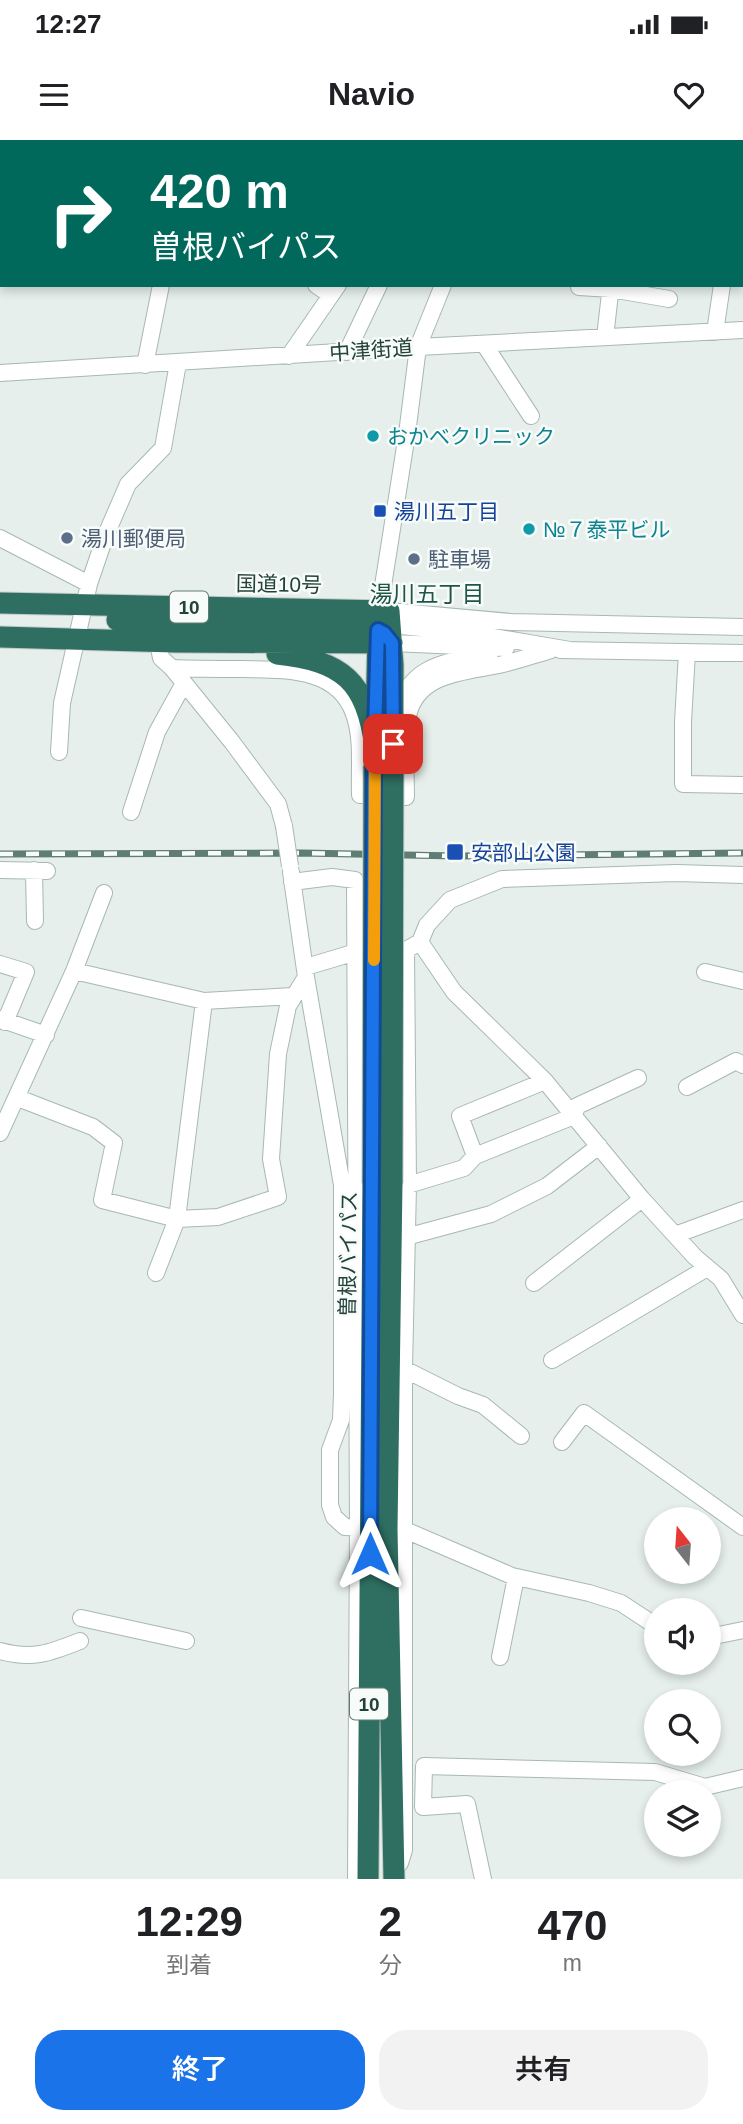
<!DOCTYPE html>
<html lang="ja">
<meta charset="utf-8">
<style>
:root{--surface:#fff;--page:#f2f2f2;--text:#202124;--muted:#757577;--accent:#1a73e8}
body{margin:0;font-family:Helvetica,"Noto Sans JP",sans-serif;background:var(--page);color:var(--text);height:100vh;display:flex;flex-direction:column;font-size:26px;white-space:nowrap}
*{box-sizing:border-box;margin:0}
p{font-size:23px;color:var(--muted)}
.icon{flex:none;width:38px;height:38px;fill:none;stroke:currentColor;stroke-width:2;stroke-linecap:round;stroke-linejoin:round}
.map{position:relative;height:1739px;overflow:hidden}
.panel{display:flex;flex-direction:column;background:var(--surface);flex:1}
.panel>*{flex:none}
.hud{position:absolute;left:0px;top:0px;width:744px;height:147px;box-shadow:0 4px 10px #0003;background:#00695c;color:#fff;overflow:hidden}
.needle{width:46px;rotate:343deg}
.fabs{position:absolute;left:644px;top:1367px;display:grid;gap:14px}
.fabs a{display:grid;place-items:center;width:77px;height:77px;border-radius:50%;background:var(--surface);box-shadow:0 4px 10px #0003;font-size:35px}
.pin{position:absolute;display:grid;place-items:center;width:60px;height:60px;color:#fff;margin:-30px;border-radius:14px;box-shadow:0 4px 10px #0006}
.me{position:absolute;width:77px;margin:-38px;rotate:0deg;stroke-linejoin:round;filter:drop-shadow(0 0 5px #0008)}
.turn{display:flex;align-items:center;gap:24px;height:147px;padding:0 35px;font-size:32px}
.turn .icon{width:91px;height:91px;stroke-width:2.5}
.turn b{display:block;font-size:49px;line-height:60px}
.eta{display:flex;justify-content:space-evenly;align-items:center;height:119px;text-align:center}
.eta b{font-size:42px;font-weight:600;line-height:49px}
.action{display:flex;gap:14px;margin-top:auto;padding:14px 35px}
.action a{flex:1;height:80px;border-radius:28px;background:var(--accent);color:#fff;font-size:28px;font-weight:600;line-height:80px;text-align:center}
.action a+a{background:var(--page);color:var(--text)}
.status{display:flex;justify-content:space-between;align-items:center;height:49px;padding:0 35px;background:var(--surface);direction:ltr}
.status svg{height:19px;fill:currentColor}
header{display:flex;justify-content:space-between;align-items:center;height:91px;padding:0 35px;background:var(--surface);font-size:32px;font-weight:600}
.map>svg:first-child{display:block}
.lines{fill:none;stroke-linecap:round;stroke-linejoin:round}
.stream{stroke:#8ec9d4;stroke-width:4.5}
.minor-casing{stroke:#a8b8b2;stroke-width:18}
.highway-casing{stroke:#c2cac8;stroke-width:23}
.minor{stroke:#fff;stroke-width:16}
.highway{stroke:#2f6f62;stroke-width:21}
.rail-casing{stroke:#5f7d75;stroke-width:7}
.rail{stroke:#f7fbf9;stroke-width:4.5;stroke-dasharray:13;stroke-linecap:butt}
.minor-bridge-casing{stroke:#a8b8b2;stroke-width:18;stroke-linecap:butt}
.highway-bridge-casing{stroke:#c2cac8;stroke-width:23;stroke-linecap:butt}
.minor-bridge{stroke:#fff;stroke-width:16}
.highway-bridge{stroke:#2f6f62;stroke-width:21}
.route-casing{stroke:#114b97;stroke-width:18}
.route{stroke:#1a73e8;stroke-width:12}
.slow{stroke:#f59e0b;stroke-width:12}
.culture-dot{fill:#0f9aa8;stroke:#f7fbf9;stroke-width:2.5}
.transit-dot{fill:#1a4fb4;stroke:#f7fbf9;stroke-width:2.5}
.service-dot{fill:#5c6f8a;stroke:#f7fbf9;stroke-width:2.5}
.labels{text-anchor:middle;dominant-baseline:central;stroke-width:5;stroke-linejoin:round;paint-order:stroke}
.shield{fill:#f7fbf9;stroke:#637a73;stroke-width:2}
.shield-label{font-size:19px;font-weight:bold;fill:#24423a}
.street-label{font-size:21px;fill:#24423a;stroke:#f7fbf9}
.culture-label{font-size:21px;fill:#0d838f;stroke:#f7fbf9;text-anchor:start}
.transit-label{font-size:21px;fill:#164399;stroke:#f7fbf9;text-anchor:start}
.service-label{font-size:21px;fill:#4e5e75;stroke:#f7fbf9;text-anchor:start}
.neighbourhood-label{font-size:23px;fill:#1f5548;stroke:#f7fbf9}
</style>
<div class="status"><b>12:27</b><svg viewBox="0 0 49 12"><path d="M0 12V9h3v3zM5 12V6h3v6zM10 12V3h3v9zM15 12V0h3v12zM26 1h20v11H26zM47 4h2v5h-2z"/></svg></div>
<header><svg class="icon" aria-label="menu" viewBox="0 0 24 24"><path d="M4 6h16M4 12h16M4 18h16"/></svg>Navio<svg class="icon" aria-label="heart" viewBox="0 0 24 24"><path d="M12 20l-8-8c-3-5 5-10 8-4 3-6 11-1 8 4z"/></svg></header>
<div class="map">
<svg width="743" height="1739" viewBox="0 0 743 1739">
<rect width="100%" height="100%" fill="#e6efeb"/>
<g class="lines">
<path class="stream" d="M111 2 114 0
M0 129 2 125"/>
<g class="minor-casing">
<path id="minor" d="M16 0 17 2
M42 2 45 0
M202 2 203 0
M449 2V0
M504 2 505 0
M629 2V0
M740 2V0
M0 30 2 29
M742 54H743
M316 145 331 155
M443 145 418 207 407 294 379 471 391 482 401 486 470 493 570 510
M579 147 611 149 669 159
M715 192 722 145
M605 197 611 145
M484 204 531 276
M347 212 379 145
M289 216 338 145
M145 225 161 145
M0 233 418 207 743 190
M0 398 89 444
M388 463 389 471 511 482 743 487
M158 502 161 518 172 528 232 602 278 664 284 686
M392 503 506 508
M560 510 743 513
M687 512 683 582V644L743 645
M172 528C196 529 219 529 243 529 284 530 338 527 354 574 363 599 359 629 360 655L406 657C406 631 403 602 408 576 417 533 465 532 499 525 517 521 534 515 551 510
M397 575C408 524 446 522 490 514
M59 612 62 563 89 444 105 397 128 344 163 308 178 223
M131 672 157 592 184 543
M0 730 47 731
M34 730 35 781
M291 732 306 837 342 1045V1254L341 1280 330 1310V1365L334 1377 345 1387 365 1388
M292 742 332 737 355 740 358 1388 356 1739
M420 802 454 852 545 941 642 1059 695 1117 721 1139 743 1175
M0 824 26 832 5 882
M306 827 356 812H364
M705 832 743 841
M204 861 293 856
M0 879 46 895
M545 941 460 976 475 1016 574 976 577 966 638 938
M687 947 736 921 743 925
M18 958 93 987 114 1003 102 1060 177 1079 204 861 74 831
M0 993 74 831 104 753
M408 1045 464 1028 475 1016
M675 1095 743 1070
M406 1097 491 1074 547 1046 599 1006
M156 1133 177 1079 218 1077 278 1057 271 1019 278 914 288 866 306 837
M534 1143 642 1059
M552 1220 707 1128
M404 1229 458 1256 483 1265 521 1296
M562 1302 584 1273 743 1387
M398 1389 405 1390 512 1436 589 1453 621 1463 656 1486
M81 1478 186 1501
M709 1497 743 1490
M0 1511C32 1520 50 1513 80 1501
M500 1517 516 1437
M400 1723 404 1710V1229L408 1045 406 810 420 802 427 785 450 760 502 739 676 733 743 735
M483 1739 467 1664 423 1667 424 1626 655 1632 705 1647 743 1638"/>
</g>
<g class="highway-casing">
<path id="highway" d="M0 463 389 471 393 525V624
M117 480 370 489 384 493 392 503
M0 497 174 502 390 503
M277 514C343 521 366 541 375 607
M376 581 378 491
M392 1043 387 1389 394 1739
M368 1739 373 1043"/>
</g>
<use href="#minor" class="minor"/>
<use href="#highway" class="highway"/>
<g class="rail-casing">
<path id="rail" d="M0 714 302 713 457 716 743 713"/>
</g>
<use href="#rail" class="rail"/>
<g class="minor-bridge-casing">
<path id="minor-bridge" d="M284 686 290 726"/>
</g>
<g class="highway-bridge-casing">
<path id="highway-bridge" d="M373 1043 374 626
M392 1043 393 624"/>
</g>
<use href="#minor-bridge" class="minor-bridge"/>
<use href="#highway-bridge" class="highway-bridge"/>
</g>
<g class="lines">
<g class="route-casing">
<path id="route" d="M370 1414 374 625 378 490 384 493 392 503 393 604"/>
</g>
<use href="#route" class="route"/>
<path class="slow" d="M374 820 375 611"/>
</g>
<g class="culture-dot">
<circle cx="373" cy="296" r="7"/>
<circle cx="529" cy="389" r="7"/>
</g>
<g class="transit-dot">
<rect x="373" y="364" width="14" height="14" rx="3.5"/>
<rect x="446" y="703" width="18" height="18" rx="3.5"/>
</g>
<g class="service-dot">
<circle cx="67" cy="398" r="7"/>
<circle cx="414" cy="419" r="7"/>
</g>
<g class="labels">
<g class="shield">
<rect x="170" y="451.5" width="38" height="31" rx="5"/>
<rect x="350" y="1548.5" width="38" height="31" rx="5"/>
</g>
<g class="shield-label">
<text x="189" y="467">10</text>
<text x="369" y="1564">10</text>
</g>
<g class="street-label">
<text transform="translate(371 210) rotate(-4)">中津街道</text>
<text transform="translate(279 444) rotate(1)">国道10号</text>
<text transform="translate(348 1114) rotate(-89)">曽根バイパス</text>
</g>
<g class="culture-label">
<text x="387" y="296">おかべクリニック</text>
<text x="543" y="389">№７泰平ビル</text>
</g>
<g class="transit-label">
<text x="394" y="371">湯川五丁目</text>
<text x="471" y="712">安部山公園</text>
</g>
<g class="service-label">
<text x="81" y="398">湯川郵便局</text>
<text x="428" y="419">駐車場</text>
</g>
<g class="neighbourhood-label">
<text x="427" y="454">湯川五丁目</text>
</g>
</g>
</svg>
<div class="fabs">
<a><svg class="needle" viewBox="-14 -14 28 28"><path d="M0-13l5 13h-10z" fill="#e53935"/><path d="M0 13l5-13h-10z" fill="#757577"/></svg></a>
<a><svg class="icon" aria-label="sound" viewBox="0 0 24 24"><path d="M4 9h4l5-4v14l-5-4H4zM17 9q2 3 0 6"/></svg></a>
<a><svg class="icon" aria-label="search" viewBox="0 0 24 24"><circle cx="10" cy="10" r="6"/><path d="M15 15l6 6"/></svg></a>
<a><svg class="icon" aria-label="layers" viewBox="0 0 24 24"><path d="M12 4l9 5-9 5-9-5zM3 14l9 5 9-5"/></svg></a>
</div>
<div class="pin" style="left:393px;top:604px;background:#d93025"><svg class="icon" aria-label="arrive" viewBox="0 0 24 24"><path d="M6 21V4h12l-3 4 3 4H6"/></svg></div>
<svg class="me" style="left:370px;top:1414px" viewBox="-20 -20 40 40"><path d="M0-17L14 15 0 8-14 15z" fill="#1a73e8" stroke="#fff" stroke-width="4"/></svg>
<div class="hud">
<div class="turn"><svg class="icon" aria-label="right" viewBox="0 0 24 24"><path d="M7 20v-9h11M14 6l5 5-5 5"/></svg><div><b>420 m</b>曽根バイパス</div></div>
</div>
</div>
<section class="panel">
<div class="eta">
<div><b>12:29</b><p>到着</p></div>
<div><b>2</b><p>分</p></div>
<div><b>470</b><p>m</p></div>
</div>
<div class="action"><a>終了</a><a>共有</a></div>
</section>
